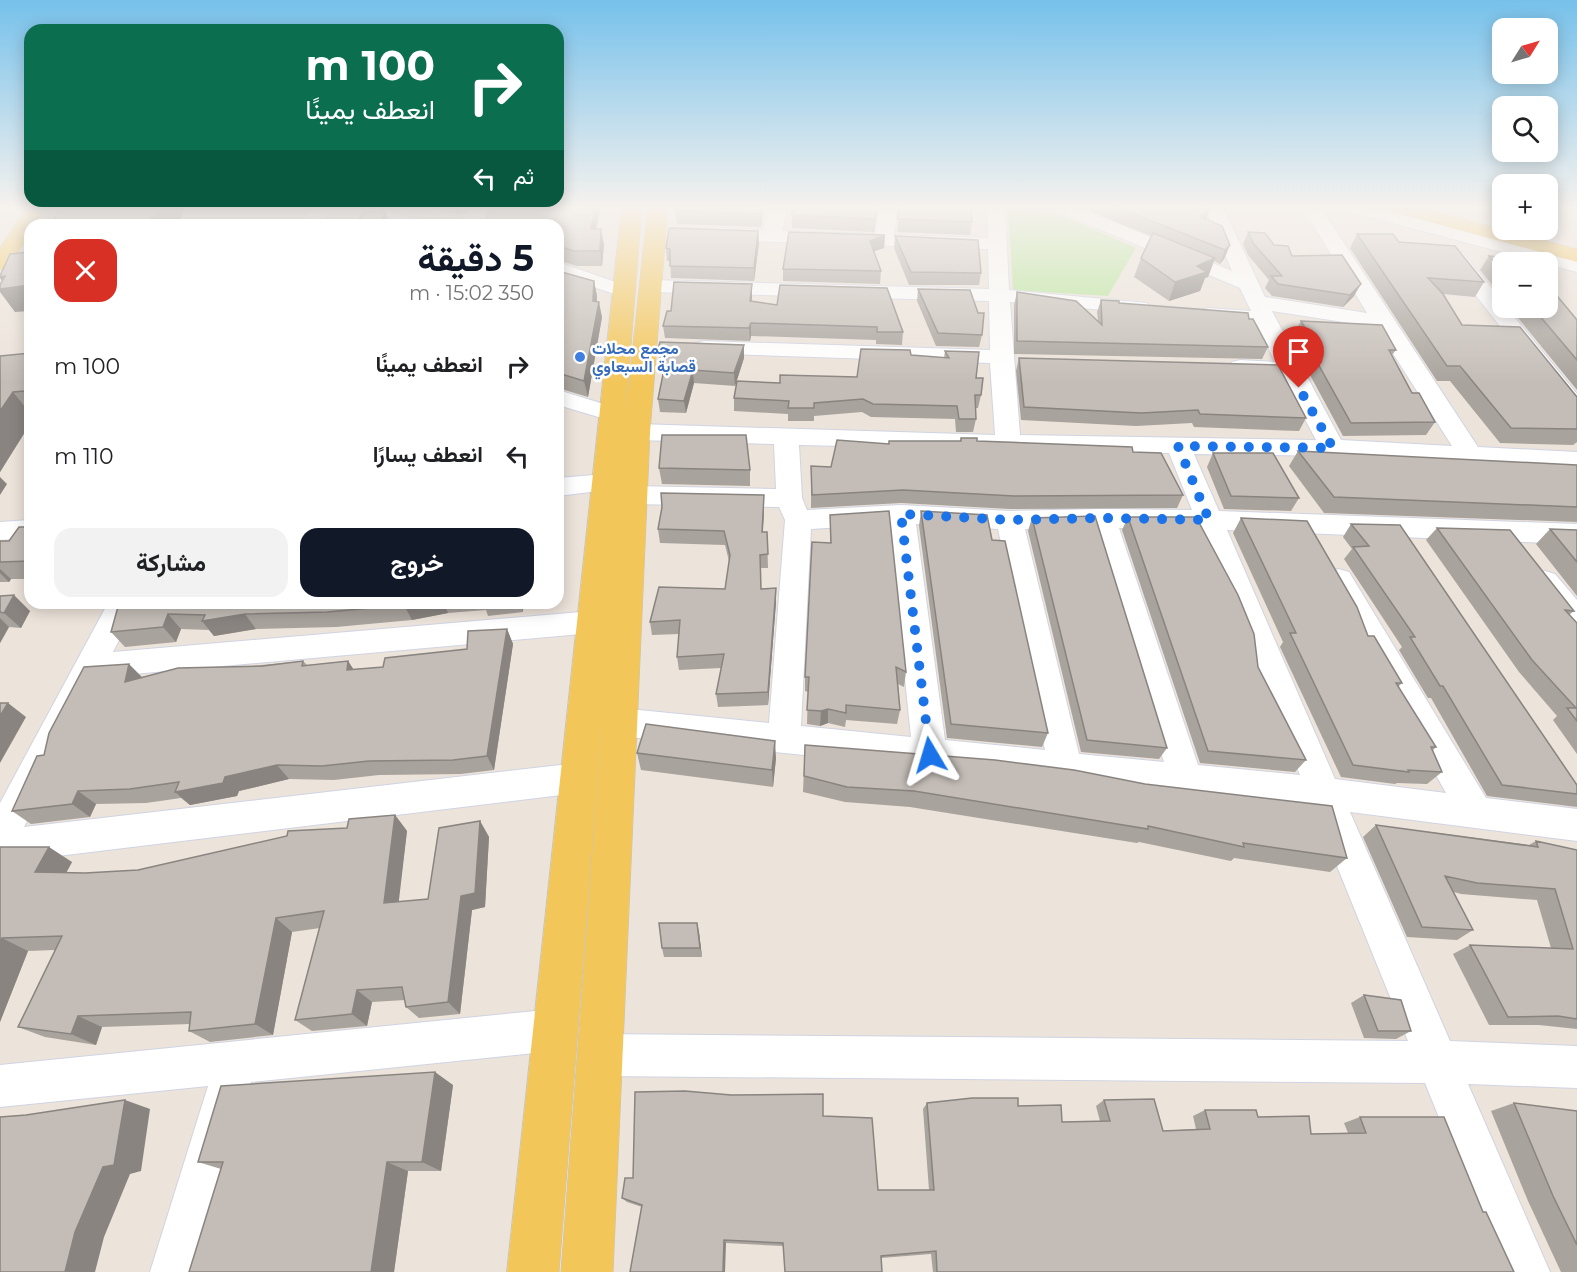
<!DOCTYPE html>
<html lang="ar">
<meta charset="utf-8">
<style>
:root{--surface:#fff;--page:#f2f2f2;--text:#202124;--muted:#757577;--accent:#111827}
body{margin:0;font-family:Montserrat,Vazirmatn,sans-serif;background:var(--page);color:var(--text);direction:rtl;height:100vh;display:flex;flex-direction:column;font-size:22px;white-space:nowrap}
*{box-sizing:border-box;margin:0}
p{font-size:20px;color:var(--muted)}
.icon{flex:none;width:33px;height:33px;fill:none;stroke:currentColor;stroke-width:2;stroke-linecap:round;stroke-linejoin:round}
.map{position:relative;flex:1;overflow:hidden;direction:ltr}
.drawer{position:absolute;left:24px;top:219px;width:540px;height:390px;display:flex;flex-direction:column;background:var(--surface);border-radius:18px;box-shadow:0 3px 15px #0003;direction:rtl}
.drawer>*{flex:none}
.hud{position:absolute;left:24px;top:24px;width:540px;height:183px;border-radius:18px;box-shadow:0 3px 15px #0003;direction:rtl;background:#0b6e4f;color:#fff;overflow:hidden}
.needle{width:39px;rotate:53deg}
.tools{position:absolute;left:1492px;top:18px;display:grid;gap:12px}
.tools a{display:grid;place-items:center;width:66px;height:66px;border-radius:12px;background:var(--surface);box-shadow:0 3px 15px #0003;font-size:30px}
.pin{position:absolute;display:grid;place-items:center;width:51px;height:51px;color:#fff;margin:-62px -26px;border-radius:50% 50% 50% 0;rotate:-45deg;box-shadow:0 0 6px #0007}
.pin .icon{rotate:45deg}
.me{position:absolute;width:66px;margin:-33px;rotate:353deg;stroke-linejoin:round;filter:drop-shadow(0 0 4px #0008)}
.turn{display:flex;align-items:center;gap:21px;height:126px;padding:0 30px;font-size:27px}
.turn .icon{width:78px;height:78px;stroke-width:2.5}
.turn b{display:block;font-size:42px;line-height:51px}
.then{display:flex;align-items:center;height:57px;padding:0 30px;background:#0003;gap:12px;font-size:22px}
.round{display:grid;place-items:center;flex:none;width:63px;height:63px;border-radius:18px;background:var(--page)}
.head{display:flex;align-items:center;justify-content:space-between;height:102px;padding:0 30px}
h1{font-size:36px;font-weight:700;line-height:45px;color:var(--accent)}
.primary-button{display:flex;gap:12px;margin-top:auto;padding:12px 30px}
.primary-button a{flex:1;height:69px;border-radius:18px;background:var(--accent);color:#fff;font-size:24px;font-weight:700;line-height:69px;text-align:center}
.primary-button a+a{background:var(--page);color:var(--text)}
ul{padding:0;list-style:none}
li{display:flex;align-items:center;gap:18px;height:90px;padding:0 30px}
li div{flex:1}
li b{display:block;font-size:22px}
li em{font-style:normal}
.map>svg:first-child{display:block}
.green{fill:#b5e496}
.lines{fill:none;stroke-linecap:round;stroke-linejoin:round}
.minor-casing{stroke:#d0d4e2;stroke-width:2}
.major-casing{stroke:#c3c3c3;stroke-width:1}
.minor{fill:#fff;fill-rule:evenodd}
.major{fill:#f3c659;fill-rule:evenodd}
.wall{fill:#a9a39d}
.shaded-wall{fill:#898480}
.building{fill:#c4bdb7;stroke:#898480;stroke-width:1.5}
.route{stroke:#1a73e8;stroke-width:10;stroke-dasharray:0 18}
.shop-dot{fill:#3f7fe0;stroke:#fff;stroke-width:2}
.labels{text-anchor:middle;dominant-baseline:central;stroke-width:5;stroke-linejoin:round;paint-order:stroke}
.far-shop-label{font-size:16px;font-weight:bold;fill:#366cbe;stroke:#fff;text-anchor:start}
</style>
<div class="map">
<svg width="1577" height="1272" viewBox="0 0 1577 1272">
<rect width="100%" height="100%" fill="#ece3da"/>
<path class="green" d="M1008 205H1037L1136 248 1108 296 1013 290Z"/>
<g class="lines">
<g class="minor-casing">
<path id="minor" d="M314 205H332L321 225H303Z
M339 205H367L423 221 425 225H396L342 209Z
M473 205H491L477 225H459Z
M771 205H789L782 231 875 234 880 205H898L894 235 988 238 987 205H1005L1009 290 1147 303 1150 307 1147 311 1140 313 1010 302 1020 435 1316 440 1282 376 1232 372 1229 367 1232 362 1240 360 1275 362 1257 325 1208 320 1201 318 1197 314 1201 310 1208 308 1251 311 1240 288 1052 209 1049 205H1073L1232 271 1204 205H1222L1265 297 1367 313 1301 205H1319L1478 447 1577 452V468L1333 456 1194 454 1219 511 1577 524V544L1227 530 1335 779 1446 793 1325 579 1329 572 1339 569 1349 572 1486 798 1577 809V841L1350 812 1450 1041 1577 1046V1088L1468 1084 1550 1272H1502L1425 1083 600 1076 585 1070 579 1055 585 1040 600 1034 1408 1041 1313 807 619 736 608 732 603 722 608 712 619 708 769 723 785 520 779 507 633 504 624 501 620 495 624 489 633 486 776 489 774 444 637 440 628 437 625 432 628 427 637 424 995 435 990 363 696 353 693 348 696 343 704 341 990 350 989 301 650 292 643 290 640 286 643 282 650 280 989 289 988 249 719 240 712 238 710 234 712 230 719 228 763 230ZM1272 311 1376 327 1452 446 1341 440ZM799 445 1169 453 1192 510 1102 509 1010 511 901 505 807 510 802 498ZM889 524 911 737 801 726 811 529ZM916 524 998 529 1045 750 945 740ZM1092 527 1164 762 1079 754 1025 529ZM1119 528 1200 529 1300 775 1198 765Z
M1337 205H1366L1577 260V272L1340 209Z
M1456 251 1463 253 1503 302V308H1507L1577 394V416L1569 414 1449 261 1446 257 1449 253Z
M558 262 630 287 633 291 630 295 623 297 558 275Z
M558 390 620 409 624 414 620 419 612 421 558 405Z
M606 474 615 477 619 483 615 489 558 496V478Z
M30 520V538L0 540V522Z
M1545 571 1555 574 1577 600V632L1567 629 1531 581 1535 574Z
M108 603H138L113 652 593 611 603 614 608 622 603 630 593 633 100 677 24 827 578 763 590 767 595 778 590 789 578 793 0 863V803Z
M555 1009 569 1016 576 1030 569 1044 555 1051 251 1082 198 1272H150L208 1086 0 1107V1065Z"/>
</g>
<g class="major-casing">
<path id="major" d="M28 205H48L35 225H30V233L8 269 0 270V248Z
M622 205H642L626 410 648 205H668L650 432 613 1272H561L604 697 559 1272H507Z
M1379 205H1411L1577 249V262L1382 209Z"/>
</g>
<use href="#minor" class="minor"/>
<use href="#major" class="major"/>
</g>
<path class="wall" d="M421 205H471L465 213H460L459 215Z
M486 205H601L596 229 604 244 602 266H577L558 260V225L488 213Z
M677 205H764L761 227 677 224 675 211Z
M878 205 874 232 792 228V215Z
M900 205 972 222 970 235 897 232Z
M1074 205H1198L1206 219 1230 245 1224 259 1220 264 1214 261 1208 277 1205 278 1200 291 1169 301 1134 277 1141 258 1151 236Z
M758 231 759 243 754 281 671 278 670 261H667L666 248Z
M1248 232 1274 245 1354 296 1343 307 1272 296 1265 288 1269 280 1248 255 1243 244Z
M1357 234 1399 242 1484 282 1475 297 1443 294 1462 325 1577 397V442L1573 445 1500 443 1450 381H1437L1350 248Z
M885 235 884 248 874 251 881 271 880 284 783 281V269Z
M895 236 981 273 979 285H909L894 248Z
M1489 256 1503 262V298L1480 270Z
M558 271 594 281 597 296 596 301 602 317 588 397 558 388Z
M752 284V302L903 332 902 345 876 344V340L751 336 750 341 665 338 663 326 671 311Z
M918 289 982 335 979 347 936 346 917 301Z
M1017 292 1098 321 1097 312 1101 300 1119 303 1249 319 1268 347 1262 359 1014 354V305Z
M1510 308H1548L1577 320V390Z
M1301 321 1396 350 1392 355 1412 393 1435 422 1426 435 1343 436 1310 375 1312 372 1301 354 1304 349 1294 334Z
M660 342 744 358 735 386 694 383 686 413 660 412 658 399 665 362H660L658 349Z
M945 351 976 378 981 395 978 408H975L976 419 973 432H956L955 419 871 417 862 412 814 416V421H788V414L734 411V398L780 383 857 377 911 355 944 358Z
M30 353V424L0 472V356Z
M1019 358 1306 418 1299 431 1194 427 1192 423 1136 426 1021 420 1016 371Z
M961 438 977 441 1133 452 1183 495 1177 508 1010 509 901 503 811 508V466L831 467 889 444 960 441Z
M1298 451 1577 465V522L1324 513 1289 466Z
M1213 453 1299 498 1291 511 1224 509 1207 467Z
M659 468 750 470V486L662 484Z
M764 509 763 532H767L768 568H760L761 589 776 602 768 705 718 707 716 694 721 668 679 670 677 657 679 634 652 635 650 622 725 589 729 561 725 545 660 543 658 529Z
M921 511 992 540 1048 733 1042 747 947 738 919 526Z
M830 515 906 672 904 687 898 684 900 710 897 724 846 720 845 727 828 723 820 726 807 724 808 692 805 691V677L830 543Z
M1128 517 1258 667 1306 760 1295 772 1200 763 1122 530Z
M1032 518 1167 748 1159 759 1081 752 1028 531Z
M1241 518 1402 683 1398 687 1436 747 1433 750 1442 772 1427 784 1397 783 1395 784 1341 777 1280 647 1283 642 1233 533Z
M1351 524 1577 785V807L1487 796 1431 698H1428L1399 650 1402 647 1344 559 1352 549 1343 537Z
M30 527V579H11L9 582H0V541H9Z
M1437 528 1574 611 1569 615 1577 623V754L1553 720 1557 716 1519 672 1426 540Z
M1550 529 1577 530V596L1536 544Z
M0 596 30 611 21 628 9 627 0 643Z
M119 603H523V612L488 616 486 610 448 613 412 620 336 627 256 629 214 636 209 630 181 629 176 642 125 647 111 632Z
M507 629 513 644 494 770 461 774 379 775 334 780 289 779 239 791 237 796 190 805 181 798 146 803 96 804 90 817 31 824 12 811 44 755 142 677 303 661 307 665 348 661 353 669 383 667 467 649Z
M805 745 1347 858 1330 872 1234 858 1231 861 1139 842 1137 843 910 807 845 802 803 792Z
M637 753 776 758 773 787 641 770Z
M395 815 407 831 398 902 428 899 480 821 489 837 485 907 472 910 460 1014 419 1018 406 1007 405 1000 372 1002 367 1026 312 1031 295 1020 320 928 292 932 273 1035 210 1042 189 1031 190 1024 102 1027 96 1045 45 1037 18 1027 55 950 28 951 0 1022V847L72 862 66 873H85L138 870 347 828Z
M1376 825 1529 845 1536 841 1577 850V1029L1539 1025H1489L1453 954 1470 945 1551 948 1537 900 1461 894 1454 892 1473 930 1457 940 1407 937 1363 837Z
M699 932 702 957H664L662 948Z
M1364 995 1411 1031 1396 1039 1364 1038 1351 1003Z
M453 1085 441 1171H408L394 1272H189L221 1169 198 1162Z
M1104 1100 1163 1131 1196 1129 1193 1116 1205 1110 1258 1117 1311 1134 1348 1133 1344 1123 1360 1117 1483 1212 1514 1272H933L931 1254 881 1258 783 1246 726 1243 642 1207 627 1202 622 1198 633 1178 823 1116 878 1190H929L923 1109 927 1103 1018 1106 1062 1122 1100 1121 1096 1106Z
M1514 1103 1577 1111V1272H1561L1528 1201 1491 1111Z"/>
<path class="shaded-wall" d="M164 205H185L182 216 177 225H142Z
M456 205H458L460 213 459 215Z
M463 205H471L465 213Z
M595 205H601L593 244 591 229Z
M762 205H764L761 227 760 214Z
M877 205H878L874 232 875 219Z
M1210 209 1205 223 1199 216Z
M385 211 390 225H380Z
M126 222 128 225H112Z
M601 229 604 244 602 266 600 251Z
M758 231 759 243 754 281V268Z
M885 235 884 248 869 253 870 241Z
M1230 245 1224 259 1220 264 1225 250Z
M1215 258 1208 277 1205 278 1200 291 1169 301 1175 282 1197 266Z
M5 276 30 285V311L15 312 0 292V289L7 288 0 278V277Z
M594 281 597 296 596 316 593 301Z
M752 284V297L750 314V301Z
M1361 284 1354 296 1343 307 1350 295Z
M599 302 602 317 588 397 584 381Z
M751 323V336L750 341 749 328Z
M744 345V358L735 386 734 373Z
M693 370 694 383 686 413 684 401Z
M30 382V397L25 391Z
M13 392 30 413V424L0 472V411Z
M0 477 7 484 0 495Z
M764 495V509L762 546V532Z
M0 569 11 579 9 582 0 573Z
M776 588V602L768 705V692Z
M14 595 30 611 21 628 4 613Z
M414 603H444L448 613 412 620 404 605Z
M520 603H523V612Z
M168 614 181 629 176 642 163 627Z
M245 614 256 629 214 636 202 621Z
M0 618 9 627 0 643Z
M507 629 513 644 494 770 487 756Z
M348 661 358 676 347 670Z
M129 664 144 679 125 682Z
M8 703 26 717 0 763V716Z
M828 709V723L820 726 821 711Z
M775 741 776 758 773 787 772 770Z
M277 765 289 779 239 791 237 796 190 805 175 792 225 777Z
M78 791 96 804 90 817 72 804Z
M395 815 407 831 397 917 384 903Z
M480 821 489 837 485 907 472 910 460 1014 448 1002 461 896Z
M49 847 72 862 59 886 35 872Z
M276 918 292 932 273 1035 255 1024Z
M697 923 699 932 702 957 700 948Z
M2 938 28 951 0 1022V943Z
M357 990 372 1002 367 1026 352 1014Z
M78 1016 102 1027 96 1045 71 1034Z
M435 1072 453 1085 441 1171 422 1162Z
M125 1100 150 1109 141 1171 130 1174 104 1237 95 1272H65L75 1232Z
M387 1162 408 1171 394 1272H371Z
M724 1240 726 1243 725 1272H723Z"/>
<path class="building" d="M60 205H164L162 209 142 225H124L126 222 112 225H53V222Z
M507 205H595L591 229H601L600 251H574L558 246V225H486L488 214Z
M677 205H762L760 214 675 211Z
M793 205H877L875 219 792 215Z
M900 205H971L972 222 898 219Z
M1111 205H1198L1210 209 1199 216 1222 226 1230 245 1225 250Z
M363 211H385L380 225H357Z
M671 228 758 231 754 268 670 266V249L666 248 669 229Z
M789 232 885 235 870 241 881 271 783 269Z
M1248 232 1265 233 1274 245 1288 246 1292 256 1342 255 1361 284 1350 295 1278 284 1271 276H1282L1253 243Z
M1153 233 1215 258 1197 266 1207 272 1175 282 1141 258Z
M1357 234H1393L1399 242 1455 246 1484 282 1428 278 1443 294 1462 325 1520 327 1577 397V429L1511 428 1460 366H1447Z
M895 236 978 240 981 273 911 272Z
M30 252V285L0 289V285L5 276 0 277V276L10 254Z
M1489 256 1524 259 1527 262H1503V272Z
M558 271 594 281 593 301 599 302 584 381 558 373Z
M674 282 752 284 750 301 777 305 780 285 887 288 903 332H877V327L751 323 749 328 663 326 667 311H671Z
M1548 285 1577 320V360L1533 308H1548Z
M918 289 970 290 978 313H984L982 335 938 333Z
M1017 292 1076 301 1102 325 1101 300 1119 301V303L1248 313 1249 319H1253L1268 347 1017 341Z
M1301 321 1382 325 1396 350H1389L1412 393H1419L1435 422 1351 423 1317 362H1321L1308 341H1313Z
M660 342 744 345 734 373 693 370 684 401 658 399 668 350 658 349Z
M861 349 910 350 911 355 949 358 945 351 979 352 976 378H983L981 395H975L976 419H959L957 406 873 404 863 399 814 403V408H788L789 401 734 398 737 381 780 383V375L857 377Z
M30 353V382L25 391 13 392 0 411V356Z
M1019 358 1278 365 1306 418 1200 414 1198 410 1141 413 1024 407Z
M662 435H746L750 470 659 468Z
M961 438H977V441L1132 447 1133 452 1161 453 1183 495 1014 496 903 490 812 495 811 466 831 467 837 440 889 444V441H961Z
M1298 451 1577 465V507L1334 497Z
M1213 453H1273L1299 498 1231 496Z
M661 493 764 495 762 532H767L768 554 760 555 761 589 776 588 768 692 716 694 724 654 677 657 680 620 650 622 659 587 725 589 730 555 724 531 658 529 662 507Z
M889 511 906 672 896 667 900 710 846 705V713L828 709 821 711 807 710 809 677H805L812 542 831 543 830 515Z
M921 511 987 515 992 540 1005 541 1048 733 951 724Z
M1095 516 1167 748 1087 740 1032 518Z
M1128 517H1196L1238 595 1254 634 1258 667 1306 760 1208 751Z
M1241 518 1307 521 1357 607 1368 636H1374L1402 683H1396L1436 747H1431L1442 772 1408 770 1409 772 1353 765 1290 633H1296Z
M1351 524 1400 525 1577 785V794L1502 785 1443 686H1440L1410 637H1415L1353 547 1369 546Z
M19 527H30V561L0 562V541H9Z
M1437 528 1510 530 1574 611 1565 610 1577 623V721L1567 708H1576L1532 660Z
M1550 529 1577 530V562Z
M14 595 4 613 0 612V596Z
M119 603H414L404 605 327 612 245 614 202 621 205 615 168 614 163 627 111 632Z
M507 629 487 756 453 760 369 761 322 766 277 765 225 777 223 783 175 792 179 782 130 789 78 791 72 804 12 811 37 756 44 755 49 733 84 667 129 664 125 682 178 668 263 666 303 661 302 666 348 661 347 670 383 667 385 658 467 649 468 631Z
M0 703H8L0 716Z
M646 724 775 741 772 770 637 753Z
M805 745 995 760 1074 770 1145 784 1332 806 1347 858 1243 843 1244 847 1148 826V829L914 791 847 787 804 776Z
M395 815 384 903 428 899 439 828 480 821 475 893 461 896 448 1002 406 1007 402 987 357 990 352 1014 295 1020 324 911 276 918 255 1024 189 1031 191 1012 78 1016 71 1034 18 1027 62 936 2 938 0 943V847H49L35 872 85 873 138 870 287 836 288 831 347 828 349 819Z
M1376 825 1538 847 1536 841 1577 850V1019L1558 1016 1508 1017 1470 945 1573 949 1555 889 1477 883 1445 876 1473 930 1422 927Z
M659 923H697L700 948H662Z
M1364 995 1401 1000 1411 1031H1378Z
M435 1072 422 1162H387L371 1272H189L223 1162H198L221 1086Z
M685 1091 731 1095 823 1094V1116L872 1118 878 1190H934L927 1103 972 1098H1018V1106L1061 1105 1062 1122 1110 1121 1104 1100 1154 1099 1163 1131 1210 1129 1205 1110H1256L1258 1117 1309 1116 1311 1134 1366 1133 1360 1117H1444L1483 1212H1486L1514 1272H937L936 1251 881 1256 882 1272H785L783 1243 724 1240 723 1272H630L642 1205 622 1198 625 1178H633L635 1092Z
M125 1100 114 1165 103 1167 75 1232 65 1272H0V1117L26 1115Z
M1514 1103 1577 1111V1245L1553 1196Z"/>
<linearGradient id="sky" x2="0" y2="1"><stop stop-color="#76c1eb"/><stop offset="0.54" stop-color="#f6f2ee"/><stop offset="1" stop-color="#f6f2ee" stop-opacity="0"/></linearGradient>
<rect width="1577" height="383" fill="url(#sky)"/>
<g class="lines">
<path class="route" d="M930 755 901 514 1010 520 1102 518 1209 520 1178 446 1333 448 1299 388"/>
</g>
<circle class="shop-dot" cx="580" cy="357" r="6"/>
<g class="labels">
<g class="far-shop-label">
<text x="592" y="348">مجمع محلات<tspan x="592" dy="18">قصابة السبعاوي</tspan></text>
</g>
</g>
</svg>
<div class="tools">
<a><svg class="needle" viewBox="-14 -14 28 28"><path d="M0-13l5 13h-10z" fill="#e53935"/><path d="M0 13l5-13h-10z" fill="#757577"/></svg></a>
<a><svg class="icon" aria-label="search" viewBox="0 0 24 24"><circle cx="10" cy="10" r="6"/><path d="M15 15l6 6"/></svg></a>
<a>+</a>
<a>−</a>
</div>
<div class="pin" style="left:1299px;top:388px;background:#d93025"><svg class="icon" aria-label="arrive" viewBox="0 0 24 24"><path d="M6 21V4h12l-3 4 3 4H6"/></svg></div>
<svg class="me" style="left:930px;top:755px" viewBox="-20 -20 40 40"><path d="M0-17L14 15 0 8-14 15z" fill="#1a73e8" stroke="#fff" stroke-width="4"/></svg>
<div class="hud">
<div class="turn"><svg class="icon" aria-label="right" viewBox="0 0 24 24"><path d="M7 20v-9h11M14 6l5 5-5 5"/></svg><div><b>100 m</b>انعطف يمينًا</div></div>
<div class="then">ثم<svg class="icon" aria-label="left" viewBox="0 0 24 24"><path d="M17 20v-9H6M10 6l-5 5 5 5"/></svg></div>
</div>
<section class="drawer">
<div class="head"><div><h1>5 دقيقة</h1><p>350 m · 15:02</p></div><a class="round" style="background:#d93025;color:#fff"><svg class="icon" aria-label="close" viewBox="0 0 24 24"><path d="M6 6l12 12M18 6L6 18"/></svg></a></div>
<ul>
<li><svg class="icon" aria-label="right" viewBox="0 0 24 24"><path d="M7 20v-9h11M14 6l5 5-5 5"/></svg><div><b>انعطف يمينًا</b></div><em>100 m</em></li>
<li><svg class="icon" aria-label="left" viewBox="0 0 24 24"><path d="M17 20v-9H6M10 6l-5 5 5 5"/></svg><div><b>انعطف يسارًا</b></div><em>110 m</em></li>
</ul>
<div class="primary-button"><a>خروج</a><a>مشاركة</a></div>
</section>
</div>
